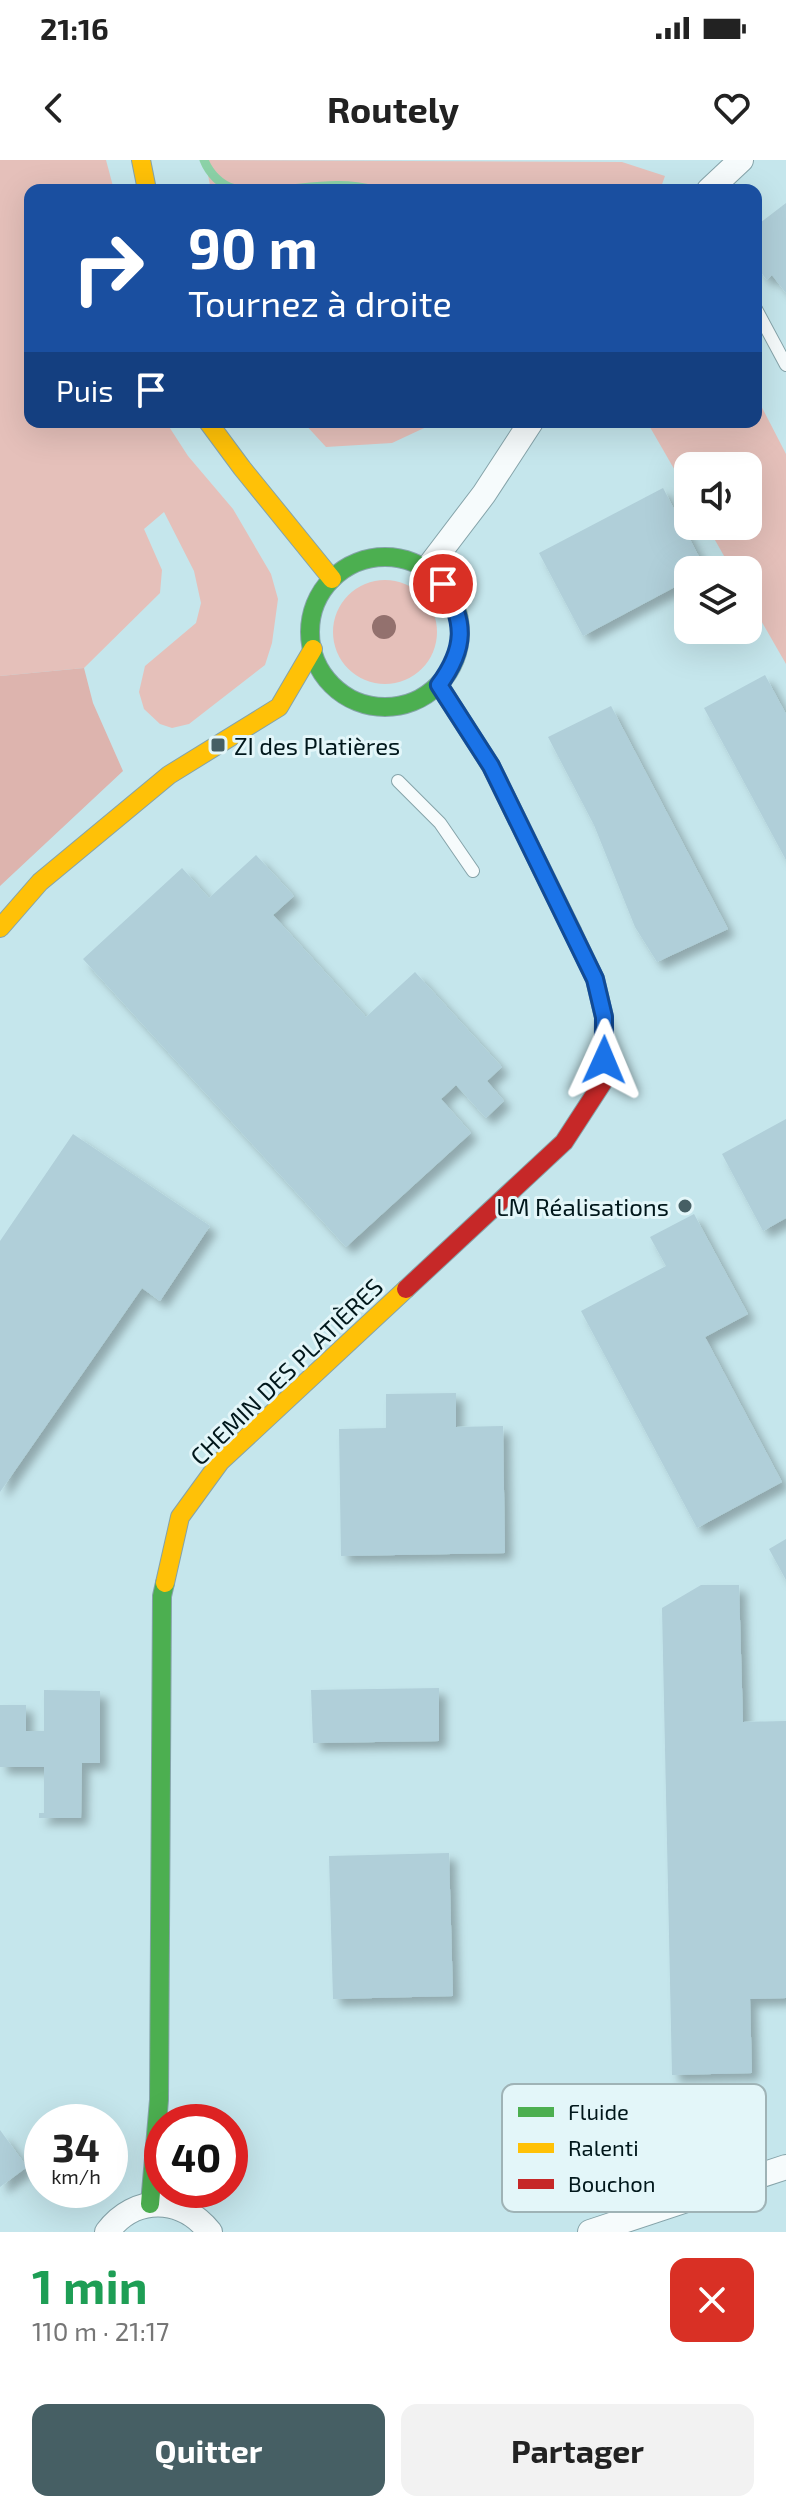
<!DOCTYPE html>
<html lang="fr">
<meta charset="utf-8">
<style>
:root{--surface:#fff;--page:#f2f2f2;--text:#222;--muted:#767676;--accent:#465f64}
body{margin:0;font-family:"Exo 2",sans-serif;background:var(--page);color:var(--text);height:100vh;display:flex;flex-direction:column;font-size:30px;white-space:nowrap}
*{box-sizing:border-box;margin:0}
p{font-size:26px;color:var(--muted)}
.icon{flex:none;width:44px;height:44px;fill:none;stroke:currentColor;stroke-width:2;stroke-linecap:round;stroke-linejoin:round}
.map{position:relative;height:2072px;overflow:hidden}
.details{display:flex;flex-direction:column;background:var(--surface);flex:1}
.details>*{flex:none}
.top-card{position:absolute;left:24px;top:24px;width:738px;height:244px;border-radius:16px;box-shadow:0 8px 32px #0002;background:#1a4fa0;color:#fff;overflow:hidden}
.fabs{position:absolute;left:674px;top:292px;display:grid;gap:16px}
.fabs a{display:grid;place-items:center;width:88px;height:88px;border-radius:16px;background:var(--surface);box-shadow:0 8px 32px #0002;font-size:40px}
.speed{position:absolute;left:24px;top:1944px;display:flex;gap:16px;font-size:40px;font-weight:700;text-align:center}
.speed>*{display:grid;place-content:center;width:104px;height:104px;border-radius:50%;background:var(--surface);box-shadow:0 8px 32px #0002;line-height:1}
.speed small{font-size:20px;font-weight:400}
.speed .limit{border:12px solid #d22;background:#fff;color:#111}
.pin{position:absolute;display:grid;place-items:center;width:68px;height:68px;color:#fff;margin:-34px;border:4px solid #fff;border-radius:50%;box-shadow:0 2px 8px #0007}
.me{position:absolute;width:88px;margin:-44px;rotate:1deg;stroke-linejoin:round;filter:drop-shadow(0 0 6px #0008)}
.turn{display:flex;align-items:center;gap:28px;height:168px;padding:0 32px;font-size:36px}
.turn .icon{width:104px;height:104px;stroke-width:2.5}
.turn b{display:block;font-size:56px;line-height:68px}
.then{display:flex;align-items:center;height:76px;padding:0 32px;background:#0003;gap:16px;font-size:30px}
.round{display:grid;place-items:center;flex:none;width:84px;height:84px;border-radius:16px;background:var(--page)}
.head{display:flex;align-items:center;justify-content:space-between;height:136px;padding:0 32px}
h1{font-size:48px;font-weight:700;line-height:60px;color:#1e9e55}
.cta{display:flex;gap:16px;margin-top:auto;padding:16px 32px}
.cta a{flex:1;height:92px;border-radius:16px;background:var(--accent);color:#fff;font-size:32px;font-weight:700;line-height:92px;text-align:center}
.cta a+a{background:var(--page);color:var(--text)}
.status{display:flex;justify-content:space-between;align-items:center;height:56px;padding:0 40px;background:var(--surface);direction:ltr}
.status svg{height:22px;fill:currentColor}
header{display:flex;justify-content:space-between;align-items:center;height:104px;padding:0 32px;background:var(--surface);font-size:36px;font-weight:700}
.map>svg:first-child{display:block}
.green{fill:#e5c0ba}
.forest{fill:#ddb4ae}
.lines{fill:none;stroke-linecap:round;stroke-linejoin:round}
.stream{stroke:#8cd2a7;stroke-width:9}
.building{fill:#b0cfd9;filter:url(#shadow)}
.lane-casing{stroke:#85a3a9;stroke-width:14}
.street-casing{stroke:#85a3a9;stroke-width:26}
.fast-casing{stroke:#85a3a9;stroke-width:20}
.slow-casing{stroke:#85a3a9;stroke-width:20}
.jam-casing{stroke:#85a3a9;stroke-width:20}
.lane{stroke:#f6fbfc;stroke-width:12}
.street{stroke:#f6fbfc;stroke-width:24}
.fast{stroke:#4caf50;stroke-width:18}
.slow{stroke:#ffc107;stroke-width:18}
.jam{stroke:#c62828;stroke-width:18}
.tree{fill:#93716e}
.route-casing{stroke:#114b97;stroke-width:20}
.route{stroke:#1a73e8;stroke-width:14}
.poi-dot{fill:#465f64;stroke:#e3f6f9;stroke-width:3}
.labels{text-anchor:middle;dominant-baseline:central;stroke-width:6;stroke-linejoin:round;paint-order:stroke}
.poi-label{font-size:24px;fill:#01171b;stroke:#e3f6f9;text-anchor:start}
.street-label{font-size:24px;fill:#01171b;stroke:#e3f6f9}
.key{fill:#e3f6f9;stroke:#9fb3b6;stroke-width:2}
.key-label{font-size:22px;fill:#01171b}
</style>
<div class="status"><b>21:16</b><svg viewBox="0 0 49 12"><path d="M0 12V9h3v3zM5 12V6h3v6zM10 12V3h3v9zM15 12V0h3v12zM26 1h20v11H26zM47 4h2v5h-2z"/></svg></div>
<header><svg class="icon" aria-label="back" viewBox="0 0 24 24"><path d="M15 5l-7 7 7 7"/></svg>Routely<svg class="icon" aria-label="heart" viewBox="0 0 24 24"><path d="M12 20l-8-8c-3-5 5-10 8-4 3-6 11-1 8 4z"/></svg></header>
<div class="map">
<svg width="786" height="2072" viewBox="0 0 786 2072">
<defs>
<filter id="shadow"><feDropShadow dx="7" dy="7" stdDeviation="4" flood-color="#0004"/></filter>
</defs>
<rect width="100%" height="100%" fill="#c5e6ec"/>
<path class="green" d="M0 0H106L114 30H30V262H166L188 296 233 349 271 414 278 439 272 483 265 505 189 564 172 568 160 564 144 549 139 532 145 506 196 463 201 443 194 411 164 352 144 369 162 410 160 433 84 508 0 516Z
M205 0 622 2 665 16 660 30H211Z
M756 236 786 294V504L748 438V410H732L707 366H748V306H688V333L647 262H756Z
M303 262H437L392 283 326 287Z
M333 472a52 52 0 1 1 104 0a52 52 0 1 1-104 0Z"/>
<path class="forest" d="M84 508 93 543 123 611 0 726V516Z"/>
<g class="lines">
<path class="stream" d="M204 0C209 13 221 26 235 29 281 37 328 17 374 30"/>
</g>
<path class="building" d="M786 43V133L772 115 767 120 756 106V66Z
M663 328 706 410H688V420L583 476 539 393Z
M765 515 786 554V700L704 548Z
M611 546 728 769 657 802 635 767 594 665 548 577Z
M256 695 294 736 273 755 366 857 415 812 502 907 487 921 504 941 486 958 456 925 441 939 471 973 346 1087 83 799 182 708 209 738Z
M786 959V1058L763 1071 722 994Z
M73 974 210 1066 160 1141 142 1128 0 1332V1081Z
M694 1054 748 1154 705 1177 782 1322 697 1368 581 1151 666 1106 650 1077Z
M456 1233V1267L503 1266 505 1393 341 1396 339 1269 386 1268V1234Z
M786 1379V1420L769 1389Z
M701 1425H739L743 1562 786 1561V1838L750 1839 752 1913 672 1915 662 1448Z
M439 1528V1581L313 1583 311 1530Z
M44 1530 100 1531V1603H82L81 1658H39V1653H44V1607H0V1545H26V1571H44Z
M449 1693 453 1836 333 1839 329 1696Z
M0 1970 27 2007 0 2027Z"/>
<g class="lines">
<g class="lane-casing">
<path id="lane" d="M756 149 786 205
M398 621 440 663 473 711"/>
</g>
<g class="street-casing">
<path id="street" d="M709 30 741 0
M427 409 484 334 531 262
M107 2072C135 2035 181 2036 210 2072
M590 2072 786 2007"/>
</g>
<g class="fast-casing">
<path id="fast" d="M310 472a75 75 0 1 1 150 0a75 75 0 1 1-150 0Z
M150 2044 159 1940 162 1436 165 1423"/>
</g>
<g class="slow-casing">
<path id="slow" d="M141 0 147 30
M208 262 242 308 332 419
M439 525 491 606 572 771
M0 768 40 722 169 615 279 547 313 489
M165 1423 180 1357 220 1302 406 1129"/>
</g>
<g class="jam-casing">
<path id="jam" d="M406 1129 564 982 603 922 604 857 595 819 572 771"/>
</g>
<use href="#lane" class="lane"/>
<use href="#street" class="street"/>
<use href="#fast" class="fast"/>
<use href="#slow" class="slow"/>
<use href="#jam" class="jam"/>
</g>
<circle class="tree" cx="384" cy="467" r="12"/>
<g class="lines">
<g class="route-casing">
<path id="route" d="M443 424C466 462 466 488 439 525L491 606 595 819 604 857V900"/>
</g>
<use href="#route" class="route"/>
</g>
<g class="poi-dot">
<rect x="210" y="577" width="16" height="16" rx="4"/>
<circle cx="685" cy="1046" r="8"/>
</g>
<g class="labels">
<g class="poi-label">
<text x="234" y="585">ZI des Platières</text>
<text x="669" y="1046" text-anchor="end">LM Réalisations</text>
</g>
<g class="street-label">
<text transform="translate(286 1211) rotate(-44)">CHEMIN DES PLATIÈRES</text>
</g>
</g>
<rect x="502" y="1924" width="264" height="128" rx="12" class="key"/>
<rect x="518" y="1947" width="36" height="10" fill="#4caf50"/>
<rect x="518" y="1983" width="36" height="10" fill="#ffc107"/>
<rect x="518" y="2019" width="36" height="10" fill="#c62828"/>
<g class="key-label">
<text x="568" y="1960">Fluide</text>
<text x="568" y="1996">Ralenti</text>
<text x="568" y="2032">Bouchon</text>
</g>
</svg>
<div class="fabs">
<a><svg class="icon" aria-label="sound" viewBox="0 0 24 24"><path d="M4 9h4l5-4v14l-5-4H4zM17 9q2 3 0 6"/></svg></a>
<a><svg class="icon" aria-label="layers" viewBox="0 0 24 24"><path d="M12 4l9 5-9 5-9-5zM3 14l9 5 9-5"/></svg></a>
</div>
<div class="speed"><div>34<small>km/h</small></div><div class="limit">40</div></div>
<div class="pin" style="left:443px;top:424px;background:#d93025"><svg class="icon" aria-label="arrive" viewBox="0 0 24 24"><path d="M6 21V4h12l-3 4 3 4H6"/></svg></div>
<svg class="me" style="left:604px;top:900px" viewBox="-20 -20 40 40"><path d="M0-17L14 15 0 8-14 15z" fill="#1a73e8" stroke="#fff" stroke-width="4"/></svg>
<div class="top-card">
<div class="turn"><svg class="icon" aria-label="right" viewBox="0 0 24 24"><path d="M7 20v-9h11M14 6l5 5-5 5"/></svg><div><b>90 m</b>Tournez à droite</div></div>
<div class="then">Puis<svg class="icon" aria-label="arrive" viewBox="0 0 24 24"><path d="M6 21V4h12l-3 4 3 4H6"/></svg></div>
</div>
</div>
<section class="details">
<div class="head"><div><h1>1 min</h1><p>110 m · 21:17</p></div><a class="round" style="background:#d93025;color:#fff"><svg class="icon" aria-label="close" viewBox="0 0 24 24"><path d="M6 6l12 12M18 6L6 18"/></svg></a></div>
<div class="cta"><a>Quitter</a><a>Partager</a></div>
</section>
